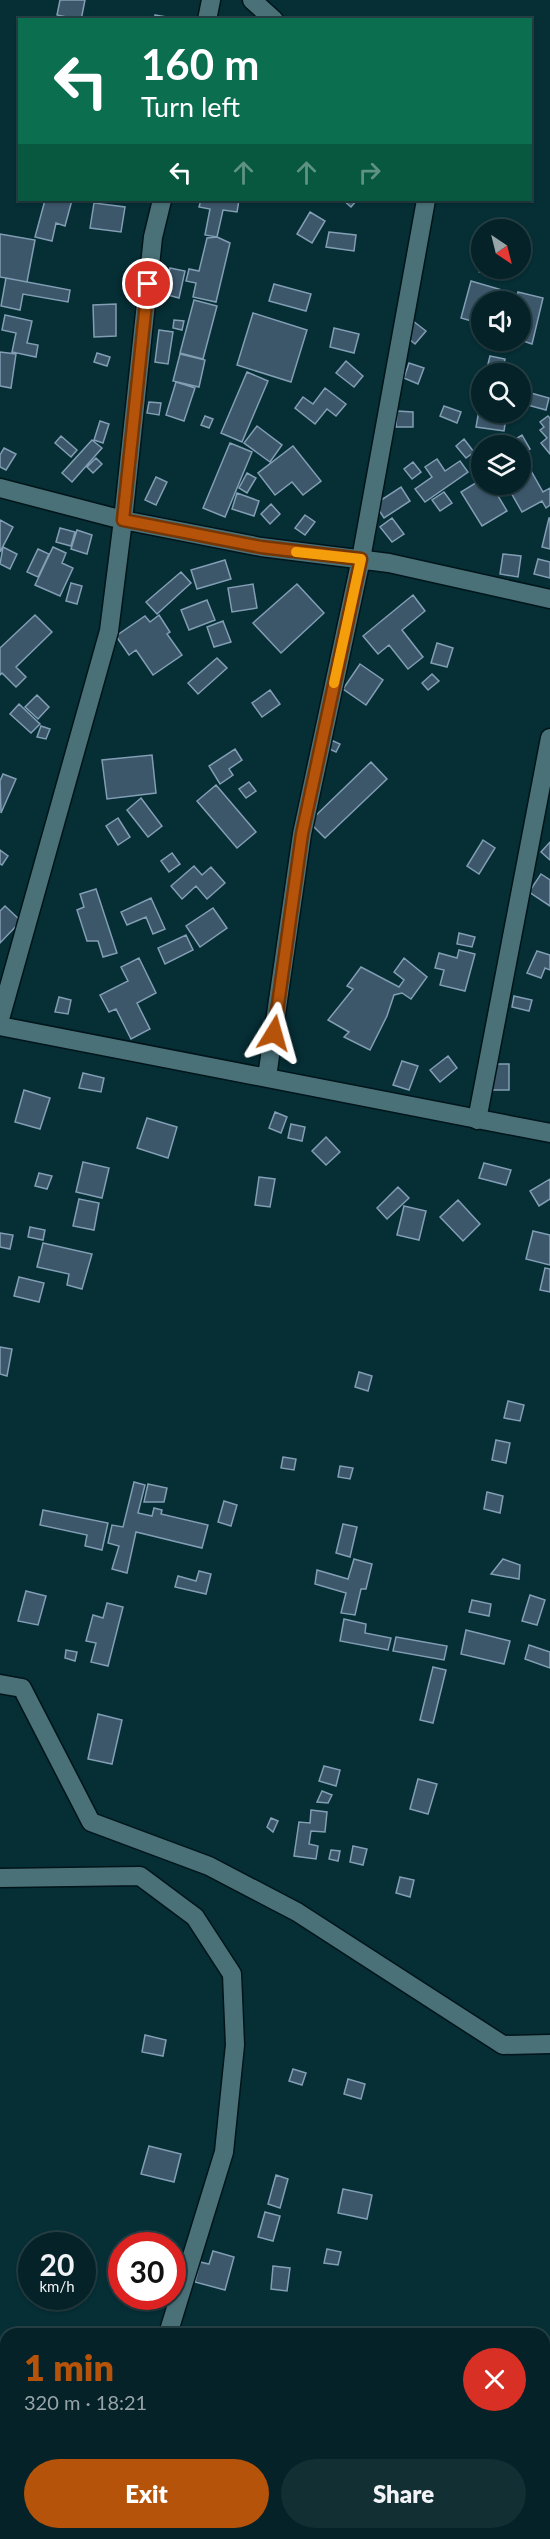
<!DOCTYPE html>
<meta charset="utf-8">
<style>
:root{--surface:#042228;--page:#122f34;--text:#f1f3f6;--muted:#97a4a8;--line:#253f45;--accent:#b45309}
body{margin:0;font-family:Lato,sans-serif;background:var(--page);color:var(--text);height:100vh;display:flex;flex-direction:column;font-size:22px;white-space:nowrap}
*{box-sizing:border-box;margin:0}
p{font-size:20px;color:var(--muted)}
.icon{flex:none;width:33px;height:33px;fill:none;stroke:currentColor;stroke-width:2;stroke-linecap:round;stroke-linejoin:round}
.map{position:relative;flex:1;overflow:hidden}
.details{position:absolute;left:0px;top:2328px;width:550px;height:212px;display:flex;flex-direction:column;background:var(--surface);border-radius:18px 18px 0 0;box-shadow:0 2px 4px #0004,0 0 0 2px var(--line)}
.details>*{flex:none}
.top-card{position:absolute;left:18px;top:18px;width:514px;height:183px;border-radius:0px;box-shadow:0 2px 4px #0004,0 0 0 2px var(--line);background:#0b6e4f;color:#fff;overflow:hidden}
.needle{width:39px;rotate:145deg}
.controls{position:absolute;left:471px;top:219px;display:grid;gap:12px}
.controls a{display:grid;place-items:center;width:60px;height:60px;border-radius:50%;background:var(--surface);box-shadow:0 2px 4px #0004,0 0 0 2px var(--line);font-size:30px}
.speed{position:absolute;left:18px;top:2232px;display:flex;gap:12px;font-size:30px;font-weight:700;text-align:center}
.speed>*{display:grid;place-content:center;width:78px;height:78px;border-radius:50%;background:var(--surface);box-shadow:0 2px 4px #0004,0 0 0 2px var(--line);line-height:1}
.speed small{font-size:15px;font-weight:400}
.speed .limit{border:9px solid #d22;background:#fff;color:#111}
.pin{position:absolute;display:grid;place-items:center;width:51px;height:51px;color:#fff;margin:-26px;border:3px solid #fff;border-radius:50%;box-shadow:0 2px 6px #0007}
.me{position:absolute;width:66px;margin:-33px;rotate:8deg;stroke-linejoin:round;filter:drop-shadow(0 0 4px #0008)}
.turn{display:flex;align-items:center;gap:21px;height:126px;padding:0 24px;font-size:27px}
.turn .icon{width:78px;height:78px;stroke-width:2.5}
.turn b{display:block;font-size:42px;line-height:51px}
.lanes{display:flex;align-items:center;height:57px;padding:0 24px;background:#0003;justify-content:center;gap:30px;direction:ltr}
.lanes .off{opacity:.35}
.round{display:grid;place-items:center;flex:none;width:63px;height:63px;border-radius:32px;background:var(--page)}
.headline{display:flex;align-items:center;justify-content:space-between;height:102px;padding:0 24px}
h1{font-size:36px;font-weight:800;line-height:45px;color:var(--accent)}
.cta{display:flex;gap:12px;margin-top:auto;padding:12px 24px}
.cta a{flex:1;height:69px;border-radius:36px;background:var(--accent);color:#fff;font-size:24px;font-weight:800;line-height:69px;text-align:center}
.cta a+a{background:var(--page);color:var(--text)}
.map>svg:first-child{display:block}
.building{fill:#3c566a;stroke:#829eb4;stroke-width:1.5}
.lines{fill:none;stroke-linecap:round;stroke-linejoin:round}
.street-casing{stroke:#00151a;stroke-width:21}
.street{stroke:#4a7178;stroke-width:18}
.route-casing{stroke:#753606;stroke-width:15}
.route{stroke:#b45309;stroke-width:10}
.slow{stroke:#f59e0b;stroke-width:10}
</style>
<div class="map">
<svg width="550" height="2539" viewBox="0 0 550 2539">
<rect width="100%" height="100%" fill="#052e35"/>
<path class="building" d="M60 0H85L81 20 57 15Z
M155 15 178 19V20H154Z
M45 200H72L65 226 56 223 52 241 35 237Z
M201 200H239L237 212 223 210 217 237 205 235 210 209 199 207Z
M343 200H357L351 207Z
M94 203 125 207 121 232 90 228Z
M310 212 325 221 312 243 297 234Z
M329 232 356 235 354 251 326 247Z
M0 234 35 240 27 282 0 277Z
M217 237 230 243 216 302 193 297 196 283 186 281 189 269 199 271 207 238Z
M482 261V268H514L512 278 479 272Z
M170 268 185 271 179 298 164 294Z
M6 278 70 290 68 302 23 294 20 310 1 306Z
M471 281 502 290 498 302H482V324L461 318Z
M274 284 311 294 306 311 269 301Z
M518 292 543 298 532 344 520 340V302H516Z
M194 300 217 306 203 359 180 353Z
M116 304V336L94 337 93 305Z
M253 313 307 330 291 382 237 365Z
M5 315 32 321 27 343 38 345 36 357 12 352 16 333 2 330Z
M174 320 184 321 182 330 173 328Z
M413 321 426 331 415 344 403 334Z
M334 328 359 334 354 353 330 347Z
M159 330 173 332 168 364 155 362Z
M0 352 16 354 11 388 0 386Z
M97 353 110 357 107 366 94 362Z
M180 354 205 360 199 387 173 381Z
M490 356 505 359 502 374 486 372Z
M346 361 363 376 354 387 336 373Z
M409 363 424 368 418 384 404 378Z
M247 372 268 381 242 442 221 433Z
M176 382 195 388 184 421 166 415Z
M325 388 346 404 336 416 327 409 315 424 295 408 303 397 313 404Z
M520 390 549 398 546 410 520 403Z
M482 393V412H507L504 431 476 427Z
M149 402 161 403 159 415 147 413Z
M444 406 461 412 457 423 440 416Z
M397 411 413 412V427H396Z
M205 416 213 419 209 428 201 425Z
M548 416 550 418V454L541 443 547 438 540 430 544 427 540 422Z
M100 421 109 424 103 443 94 440Z
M257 426 282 445 270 462 244 443Z
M522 435 530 449 521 453 543 492 550 488V505L546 508 542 501 522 512 506 484H520V446H504Z
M61 436 77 450 71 457 55 443Z
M464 439 474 452 466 458 456 446Z
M92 440 102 448 72 482 62 473Z
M230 443 252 452 225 517 203 508Z
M293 446 321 481 303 495 292 482 275 495 258 473Z
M4 448 16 454 6 470 0 467V455Z
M96 458 102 464 93 473 87 467Z
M437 459 445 471 460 461 468 472 425 502 415 489 432 477 425 467Z
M413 462 421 472 412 479 404 469Z
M247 473 256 478 247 493 239 488Z
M156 477 167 482 156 505 145 500Z
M482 479V484H491L507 511 482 526 461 492Z
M401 487 410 501 384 518 375 504Z
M444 492 452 503 440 511 432 500Z
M237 493 259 501 254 516 232 509Z
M271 504 280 514 270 524 261 514Z
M305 515 315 522 305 535 295 528Z
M392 518 404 534 392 542 380 527Z
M549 518H550V549L542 547Z
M0 520 13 527 0 552Z
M60 528 75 532 71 546 56 542Z
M77 530 92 535 87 554 71 549Z
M3 547 17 554 10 569 0 564Z
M53 547 66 553 62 563 73 568 60 596 35 585Z
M38 549 49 554 38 577 27 572Z
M503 554 521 556 518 577 500 574Z
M538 559 550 562V578L534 574Z
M225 560 231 579 197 589 191 570Z
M181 572 191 583 157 614 146 602Z
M71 583 82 586 77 604 66 601Z
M253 584 257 608 232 612 228 588Z
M297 584 324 613 281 653 253 623Z
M413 595 425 611 402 630 423 657 408 669 389 645 378 654 363 636Z
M207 600 215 620 189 630 181 610Z
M35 615 52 632 16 667 26 677 16 687 2 673 0 675V648Z
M159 615 170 632 167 634 182 655 153 675 136 650 129 655 116 636 145 616 150 622Z
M223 621 231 642 214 647 207 627Z
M437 643 453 648 447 667 431 663Z
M217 658 227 668 198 694 188 683Z
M360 664 383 680 366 705 343 689Z
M432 674 439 681 428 690 422 683Z
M270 690 280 704 262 717 252 703Z
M37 695 49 707 38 719 25 707Z
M19 704 40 724 31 733 10 714Z
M41 726 50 729 46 739 37 737Z
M331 740 340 744 336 752 327 748Z
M235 749 242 760 229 769 233 775 220 784 209 766Z
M152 755 156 793 107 799 102 760Z
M371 762 387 779 325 838 309 822Z
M3 774 16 779 1 813 0 781Z
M249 782 256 791 246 798 239 789Z
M216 785 256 832 237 848 197 801Z
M141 798 162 826 148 837 127 810Z
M118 818 130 837 118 845 106 826Z
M483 840 495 848 479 874 467 866Z
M550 842V860L541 852Z
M0 850 8 856 2 865 0 864Z
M172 853 180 864 169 872 161 861Z
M194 866 202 875 211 867 225 883 207 899 196 886 182 899 171 886Z
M541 874 550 880V906L529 892Z
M96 889 117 953 103 957 98 941H87L77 910 84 907 80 894Z
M151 898 165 929 153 934 146 917 127 925 121 912Z
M5 906 21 921 0 943V911Z
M213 908 227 928 200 947 186 926Z
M459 933 475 937 472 947 457 944Z
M186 935 193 950 165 964 158 948Z
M459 950 475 954 465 991 440 985 444 970 435 968 439 953 457 958Z
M537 951 550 955V970L545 968 541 978 527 973Z
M139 958 156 993 137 1003 150 1029 131 1039 116 1009 109 1012 100 995 128 981 121 967Z
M404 958 427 977 411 999 402 993 394 995 387 1016 370 1050 344 1037 349 1032 328 1020 353 989 347 986 361 967 399 987 404 980 394 972Z
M514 996 532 1000 529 1011 512 1007Z
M59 997 71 1000 68 1014 55 1012Z
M448 1056 457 1068 440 1082 430 1070Z
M402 1061 418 1066 409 1090 393 1085Z
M492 1064H509V1090H492Z
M83 1073 104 1078 101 1092 79 1088Z
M24 1090 50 1098 40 1129 15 1122Z
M275 1112 287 1117 281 1133 269 1128Z
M147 1118 177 1127 168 1158 137 1148Z
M291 1124 305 1127 302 1141 288 1138Z
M326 1137 340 1152 326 1165 312 1151Z
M83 1162 109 1168 102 1198 76 1192Z
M484 1163 511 1170 506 1185 479 1178Z
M39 1173 52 1176 47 1189 35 1186Z
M259 1177 275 1179 270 1207 255 1205Z
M550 1179V1199L539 1206 530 1191Z
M398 1187 409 1198 387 1219 377 1208Z
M79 1199 99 1203 94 1230 73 1226Z
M458 1200 480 1224 463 1241 440 1217Z
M404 1206 426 1211 419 1240 397 1235Z
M30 1227 45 1230 43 1240 28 1237Z
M533 1231 550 1235V1265L526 1259Z
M0 1233 13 1235 10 1249 0 1247Z
M43 1243 92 1254 82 1289 67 1285 69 1274 37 1267Z
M545 1268 550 1269V1292L540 1290Z
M19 1277 44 1283 39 1302 14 1296Z
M0 1347 12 1349 7 1376 0 1374Z
M359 1372 372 1376 368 1391 355 1387Z
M508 1401 524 1405 520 1421 504 1418Z
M496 1440 510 1443 506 1463 492 1460Z
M283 1457 296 1459 294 1470 281 1468Z
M340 1466 353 1468 350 1479 338 1477Z
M134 1482 145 1485 138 1513 152 1516 154 1508 162 1510 161 1514 208 1525 202 1548 136 1532 127 1573 112 1569 119 1546 108 1543 112 1525 123 1527Z
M148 1484 167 1488 164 1502H144Z
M487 1492 503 1496 500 1513 484 1509Z
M224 1501 237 1505 231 1526 218 1522Z
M43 1510 108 1523 102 1550 85 1546 87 1535 40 1525Z
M343 1524 357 1527 350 1557 336 1553Z
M354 1559 372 1564 366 1589H361L355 1615 341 1613 346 1593 315 1584 317 1570 348 1579Z
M503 1559 520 1565 519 1579 491 1574Z
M199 1571 211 1574 206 1594 175 1587 178 1576 196 1581Z
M26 1591 46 1596 38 1625 18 1621Z
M530 1595 545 1600 537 1625 522 1621Z
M472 1600 491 1604 489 1616 469 1612Z
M107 1603 123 1607 108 1666 91 1662 96 1643 86 1641 93 1615 103 1618Z
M344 1619 366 1624 365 1633 391 1638 388 1650 340 1641Z
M466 1630 510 1641 504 1664 461 1654Z
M396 1637 447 1646 444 1660 393 1651Z
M529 1645 550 1652V1668L525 1659Z
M66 1650 77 1652 75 1661 65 1658Z
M433 1667 446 1670 433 1723 420 1720Z
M98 1714 122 1720 112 1764 88 1759Z
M324 1766 340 1770 336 1786 319 1781Z
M418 1779 437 1784 428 1814 410 1809Z
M322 1791 332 1795 328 1803 317 1802Z
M311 1810 327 1812 325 1832 311 1831 309 1844 318 1846 316 1859 294 1856 299 1822 310 1823Z
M271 1818 278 1821 273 1832 267 1827Z
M353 1846 367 1849 363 1865 350 1862Z
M331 1850 340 1851 338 1861 329 1859Z
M400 1877 414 1880 410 1897 396 1893Z
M145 2035 166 2040 163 2056 142 2052Z
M293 2069 306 2073 302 2085 289 2081Z
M348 2079 365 2084 361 2099 344 2094Z
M149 2146 181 2154 174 2182 141 2174Z
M276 2175 288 2179 280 2208 268 2204Z
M343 2189 372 2195 367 2219 338 2213Z
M265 2212 280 2216 273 2241 258 2237Z
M327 2249 341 2252 338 2265 324 2263Z
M213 2251 234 2257 225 2290 195 2282 200 2262 209 2264Z
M273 2266 290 2268 287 2291 271 2289Z
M0 2392 6 2393V2412L0 2410Z
M4 2451 6 2452V2468L0 2466Z"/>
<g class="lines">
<g class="street-casing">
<path id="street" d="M252 0 274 20
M207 20 211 0
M0 488 123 520 261 547 389 563 550 599
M0 1019 109 631 123 520 153 237 162 200
M0 1026 550 1133
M267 1077 302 834 361 559 426 200
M477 1120 550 738
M0 1684 22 1688 91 1822 209 1866 297 1912 503 2045 550 2044
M0 1878 140 1876 195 1917 232 1974 235 2045 224 2152 168 2334
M104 2539 105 2534"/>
</g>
<use href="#street" class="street"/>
</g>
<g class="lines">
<g class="route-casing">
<path id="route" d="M148 284 123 520 261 547 361 559 302 834 274 1033"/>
</g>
<use href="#route" class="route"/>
<path class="slow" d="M296 552 361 559 334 683"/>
</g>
</svg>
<div class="controls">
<a><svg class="needle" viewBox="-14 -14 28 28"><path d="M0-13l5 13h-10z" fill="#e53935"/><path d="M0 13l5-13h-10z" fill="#97a4a8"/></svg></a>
<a><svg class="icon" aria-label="sound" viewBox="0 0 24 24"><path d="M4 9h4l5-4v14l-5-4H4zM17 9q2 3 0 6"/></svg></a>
<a><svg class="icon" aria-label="search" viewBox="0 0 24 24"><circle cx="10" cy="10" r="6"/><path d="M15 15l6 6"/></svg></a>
<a><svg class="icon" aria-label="layers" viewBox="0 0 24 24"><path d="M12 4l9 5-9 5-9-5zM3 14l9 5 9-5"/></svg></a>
</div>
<div class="speed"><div>20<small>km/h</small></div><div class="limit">30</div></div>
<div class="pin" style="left:148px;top:284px;background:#d93025"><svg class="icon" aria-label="arrive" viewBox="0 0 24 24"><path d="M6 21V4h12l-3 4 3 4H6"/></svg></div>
<svg class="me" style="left:274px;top:1033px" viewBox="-20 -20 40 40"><path d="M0-17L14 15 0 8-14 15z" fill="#b45309" stroke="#fff" stroke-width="4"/></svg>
<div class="top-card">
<div class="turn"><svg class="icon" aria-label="left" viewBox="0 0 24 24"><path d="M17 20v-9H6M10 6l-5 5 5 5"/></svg><div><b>160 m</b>Turn left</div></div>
<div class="lanes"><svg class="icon" aria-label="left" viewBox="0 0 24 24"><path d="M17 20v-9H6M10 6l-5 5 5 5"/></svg><svg class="icon off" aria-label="ahead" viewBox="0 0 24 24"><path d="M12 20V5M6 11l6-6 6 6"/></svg><svg class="icon off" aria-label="ahead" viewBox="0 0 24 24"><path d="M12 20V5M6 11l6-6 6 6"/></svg><svg class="icon off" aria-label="right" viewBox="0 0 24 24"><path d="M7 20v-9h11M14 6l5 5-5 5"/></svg></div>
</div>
<section class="details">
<div class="headline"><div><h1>1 min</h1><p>320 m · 18:21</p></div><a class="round" style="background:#d93025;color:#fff"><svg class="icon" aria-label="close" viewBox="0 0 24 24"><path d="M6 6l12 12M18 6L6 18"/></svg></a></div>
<div class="cta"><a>Exit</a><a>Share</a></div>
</section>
</div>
